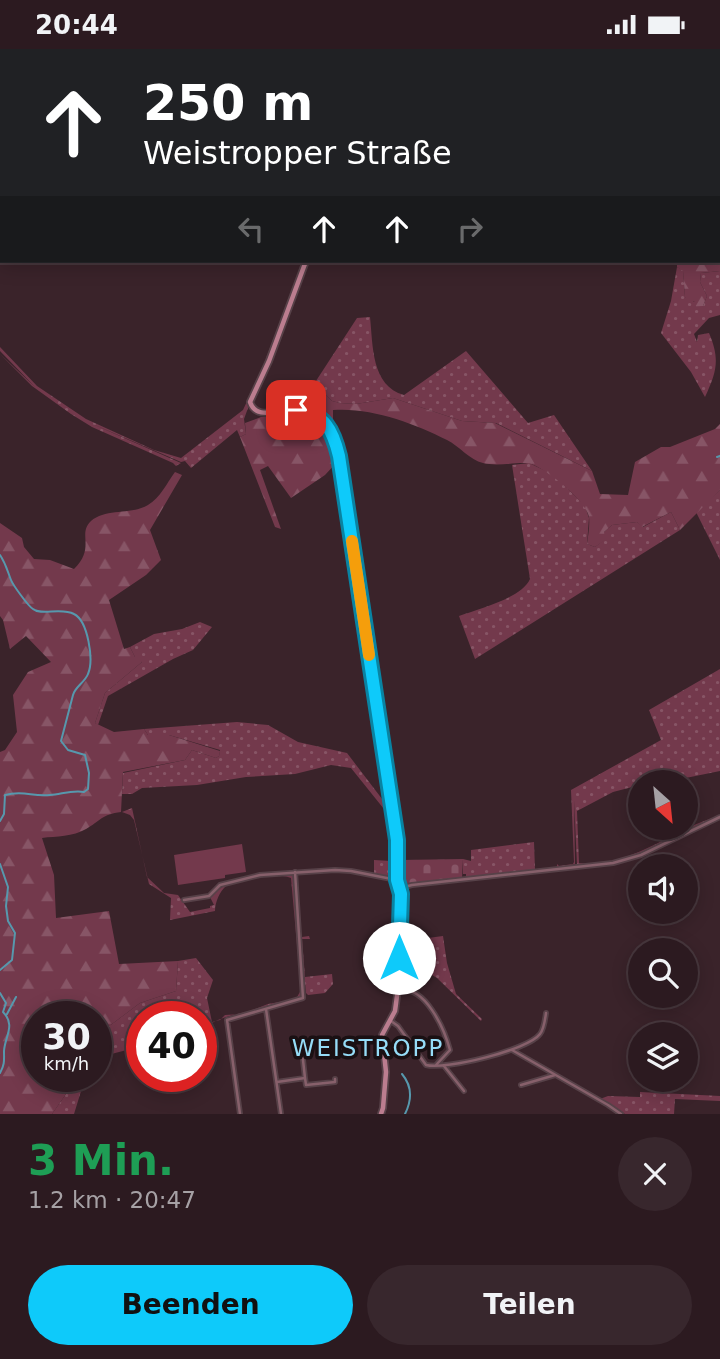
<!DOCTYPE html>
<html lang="de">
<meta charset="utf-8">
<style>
:root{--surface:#2c1a20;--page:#38272d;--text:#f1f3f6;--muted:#a6a1a5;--line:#48383e;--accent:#0ecafa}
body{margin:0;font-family:"DejaVu Sans",sans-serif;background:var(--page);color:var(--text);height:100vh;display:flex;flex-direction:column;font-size:26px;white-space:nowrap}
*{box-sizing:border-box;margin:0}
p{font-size:23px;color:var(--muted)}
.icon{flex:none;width:38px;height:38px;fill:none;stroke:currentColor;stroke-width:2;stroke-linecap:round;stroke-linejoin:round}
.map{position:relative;height:1065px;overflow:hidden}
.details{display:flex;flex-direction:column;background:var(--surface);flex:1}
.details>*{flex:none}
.hud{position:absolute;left:0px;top:0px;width:721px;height:214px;box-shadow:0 4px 18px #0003,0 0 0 2px var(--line);background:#202124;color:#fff;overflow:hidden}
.needle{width:46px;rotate:153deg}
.fabs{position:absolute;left:628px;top:721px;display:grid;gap:14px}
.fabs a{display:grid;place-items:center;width:70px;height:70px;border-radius:50%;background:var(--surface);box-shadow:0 4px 18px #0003,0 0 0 2px var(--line);font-size:35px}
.speed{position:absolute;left:21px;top:952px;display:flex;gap:14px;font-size:35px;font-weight:700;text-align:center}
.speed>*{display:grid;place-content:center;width:91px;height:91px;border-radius:50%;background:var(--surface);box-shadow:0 4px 18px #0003,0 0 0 2px var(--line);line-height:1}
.speed small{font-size:18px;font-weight:400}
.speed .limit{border:10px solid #d22;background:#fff;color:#111}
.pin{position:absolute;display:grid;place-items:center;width:60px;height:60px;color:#fff;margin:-30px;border-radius:14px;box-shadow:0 4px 10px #0006}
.me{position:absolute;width:77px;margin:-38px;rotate:0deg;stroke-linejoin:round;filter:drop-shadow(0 0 5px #0008)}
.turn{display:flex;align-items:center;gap:24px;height:147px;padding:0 28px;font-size:32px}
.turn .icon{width:91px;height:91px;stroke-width:2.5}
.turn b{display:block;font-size:49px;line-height:60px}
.lanes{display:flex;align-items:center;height:66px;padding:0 28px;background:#0003;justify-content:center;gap:35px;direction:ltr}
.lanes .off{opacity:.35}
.round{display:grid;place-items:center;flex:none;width:74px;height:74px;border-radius:37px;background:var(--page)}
.headline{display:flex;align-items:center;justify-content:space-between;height:119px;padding:0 28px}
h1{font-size:42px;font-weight:800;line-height:52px;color:#1e9e55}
.action{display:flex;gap:14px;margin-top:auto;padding:14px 28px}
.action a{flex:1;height:80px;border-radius:42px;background:var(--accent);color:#111;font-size:28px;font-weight:800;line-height:80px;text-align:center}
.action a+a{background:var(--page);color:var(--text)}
.status{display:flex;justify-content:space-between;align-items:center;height:49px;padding:0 35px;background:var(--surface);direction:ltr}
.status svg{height:19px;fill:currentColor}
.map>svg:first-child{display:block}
.grass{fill:url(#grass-dots)}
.forest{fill:url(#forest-firs)}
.cemetery{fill:url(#cemetery-stones)}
.pitch{fill:#73394c}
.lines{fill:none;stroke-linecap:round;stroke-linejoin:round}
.stream{stroke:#5798ad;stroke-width:2}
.street-casing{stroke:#574148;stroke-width:6}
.secondary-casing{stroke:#574148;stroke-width:8}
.street{stroke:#87606b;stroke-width:2.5}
.secondary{stroke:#bb7d8f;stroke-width:4.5}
.route-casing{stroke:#0983a2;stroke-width:18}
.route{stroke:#0ecafa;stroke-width:12}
.slow{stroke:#f59e0b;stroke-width:12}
.labels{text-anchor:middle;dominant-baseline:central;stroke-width:7;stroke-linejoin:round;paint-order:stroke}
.quarter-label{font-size:23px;letter-spacing:2px;fill:#96ddf8;stroke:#1a1013}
</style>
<div class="status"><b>20:44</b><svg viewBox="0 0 49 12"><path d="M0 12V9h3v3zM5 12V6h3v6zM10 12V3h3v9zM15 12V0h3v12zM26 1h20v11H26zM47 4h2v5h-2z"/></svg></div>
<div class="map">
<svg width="720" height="1065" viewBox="0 0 720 1065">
<defs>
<pattern id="grass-dots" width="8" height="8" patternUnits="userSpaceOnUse" patternTransform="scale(1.75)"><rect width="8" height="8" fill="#73394c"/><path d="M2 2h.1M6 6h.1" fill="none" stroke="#875566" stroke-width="1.8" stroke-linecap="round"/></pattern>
<pattern id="forest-firs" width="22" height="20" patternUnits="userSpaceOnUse" patternTransform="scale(1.75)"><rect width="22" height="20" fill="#73394c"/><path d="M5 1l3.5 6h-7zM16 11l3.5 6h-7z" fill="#875566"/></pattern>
<pattern id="cemetery-stones" width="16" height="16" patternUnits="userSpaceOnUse" patternTransform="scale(1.75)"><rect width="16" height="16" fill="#73394c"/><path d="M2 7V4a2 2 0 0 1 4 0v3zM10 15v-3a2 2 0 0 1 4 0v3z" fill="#875566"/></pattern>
</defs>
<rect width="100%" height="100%" fill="#3a232a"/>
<path class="grass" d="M303 212H305L260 329 249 350 248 359 244 370 246 385 240 388 237 381 191 419 185 412 181 413 88 373 181 414 176 417 173 414 92 378 71 365 32 337 0 305 35 338 0 302V298L37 337 86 370 154 401 181 409 243 361 262 320Z
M677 218 683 221 685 248 703 257 707 247 700 233 701 224 720 222V266L709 269 694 285 697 293 698 286 709 284C720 310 717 322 705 348L691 323 661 284 671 252Z
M370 268C373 296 371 337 404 346L466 302 528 374 554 366 592 422 496 374 462 372 393 349 356 355 340 354 332 352 314 335 357 269Z
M529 414 554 426 585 457 589 469 587 495 595 498 604 491V483L612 476 637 473 643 478 671 463 680 481 475 610 459 567C478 560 522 549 530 530L512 416Z
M720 441V511L696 463Z
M200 573 212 578 193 601 173 610 108 647 98 676 95 674 105 644 142 613 135 608 130 598 154 585 182 580Z
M720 620V722L666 733H640V736L613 743 577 762 579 814C632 820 674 778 720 767L634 807 606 814 577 816 574 751 575 815 557 819V815L559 817 573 815 574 813 571 741 661 691 649 661Z
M237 673 268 676 298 693 347 704 392 763 397 804 395 829 378 826 377 824 374 826V811L391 812 396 807 392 770 351 719 331 716 295 725 246 728 197 736 142 739 132 745H122L123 724 185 711 192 701 216 709 219 707 220 701 169 686H148L144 680Z
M132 759 147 828 164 844 178 846 190 863 210 859V857L214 856 210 848C232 825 260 827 290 825L293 826 303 942 299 950C268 963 227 960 201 981V968H142V997L96 1009V980L108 978 140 954 176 942 178 912 196 909 213 931 207 949 212 973 220 971 225 966 242 965 268 955 296 950 301 941 291 829C280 823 236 828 226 837 220 842 215 853 215 862L170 871 171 849 149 835 134 771 130 766 122 763Z
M534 793 535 821 466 830V825H463V810L471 812V801Z
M443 887 447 914 456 945 482 970 481 972 437 929 422 920 419 908 430 904 428 889Z
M302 888 309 887 310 890H302L305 928 332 925 333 935 325 944 308 946 306 944 301 891Z
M72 1027H81L82 1039 74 1065H52L73 1035Z
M640 1043 720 1047V1052L675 1050 674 1065H625L600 1050 608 1047 640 1048Z"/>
<path class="forest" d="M720 74V222L701 224 700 233 707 247 703 257 696 258 694 252H689L685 248 683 222 677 218V212H719Z
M314 335 332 352 340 354 356 355 393 349 462 372 495 374 592 422 600 445 628 446 635 413 661 398H670L715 380 720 375V441L680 481 671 463 642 478 637 473 612 476 604 483 605 491 595 498 587 495C588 487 590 477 589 468 586 452 547 420 531 415 522 412 497 418 483 414 470 411 459 397 447 391 414 374 370 358 333 361V379L324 365 301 355Z
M301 365C328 375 331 387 337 413L325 426 291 449 268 417 260 421 281 480 275 478 240 388 246 385 245 374 261 368Z
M175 423 182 426 150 481 161 511 146 526 109 551 124 600 130 598 135 608H140L142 613 105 644 95 674 114 683 144 680 148 686H169L220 702 219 707 216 709 192 701 185 711 123 723 121 763C102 765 100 772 86 780 73 788 56 787 42 789L54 826 56 869 109 862 119 915 178 912 176 942 140 954 108 978 96 980V968H37V1027H72L73 1035 52 1065H0V703L5 701 17 683 13 646 28 623 51 613 26 587 10 600 3 571 0 567V474L22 489 24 498 34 510 50 511 74 520C96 499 77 485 91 472 106 459 132 466 148 456 160 449 167 434 175 423Z"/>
<path class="cemetery" d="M463 810 462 830 401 835V811Z"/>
<path class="pitch" d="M242 795 246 823 225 826V829L178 836 174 806Z"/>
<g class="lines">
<path class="stream" d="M0 15V16
M0 18 2 19
M0 28 2 22
M0 36V38
M0 46V48
M0 50V53
M719 95 720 94
M719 126 720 129
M719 137 720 135
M719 173 720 171
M719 197 720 201
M717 408 720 407
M0 506C6 515 7 521 11 531 13 536 28 557 33 560 41 567 61 558 74 565 88 572 94 611 88 625 85 633 75 638 73 646 69 661 65 677 61 692L68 701 85 706 89 724 88 740 84 743C72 741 62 745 50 746 32 748 24 741 5 746L4 765 0 772
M0 815 8 838 6 857 8 872 15 884 12 911 0 921
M0 944 6 954 3 963C16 976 5 987 4 1002 4 1011 5 1015 0 1024
M7 965 16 948
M402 1025C413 1038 412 1051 405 1065"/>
<g class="street-casing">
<path id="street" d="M438 0 439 2
M319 2 321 0
M0 209 2 207
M400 839 412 836 613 814 641 806 720 768
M184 851 209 847 220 836 260 826 335 821 351 822 397 831
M398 941C425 936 444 979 450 1001L436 1016
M266 960 281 1065
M391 972 398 977 426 1016C446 1021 528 1001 540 985 544 980 545 971 546 964
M512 1001 608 1056 621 1065
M444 1017 464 1042
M305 1029 306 1036 335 1033V1030
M277 1033 305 1029 301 993
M521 1036 555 1026
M240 1065 227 971 303 949 295 823"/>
</g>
<g class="secondary-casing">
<path id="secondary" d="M349 2V0
M306 212 269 312 250 353C261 386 320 325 339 407L396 779 397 831 401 844 400 924 395 962 382 986 386 1023 383 1059 381 1065"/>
</g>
<use href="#street" class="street"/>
<use href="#secondary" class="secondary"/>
</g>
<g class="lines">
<g class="route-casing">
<path id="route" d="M296 361C325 364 333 382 339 407L397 791V831L401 845 399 909"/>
</g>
<use href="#route" class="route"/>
<path class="slow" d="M352 492 369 606"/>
</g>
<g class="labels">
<g class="quarter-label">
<text x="368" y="999">WEISTROPP</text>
</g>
</g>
</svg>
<div class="fabs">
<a><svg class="needle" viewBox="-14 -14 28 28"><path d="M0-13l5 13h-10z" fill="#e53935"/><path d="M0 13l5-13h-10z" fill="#a6a1a5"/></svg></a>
<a><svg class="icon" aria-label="sound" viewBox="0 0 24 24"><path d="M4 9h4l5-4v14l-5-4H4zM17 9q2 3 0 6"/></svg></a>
<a><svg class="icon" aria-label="search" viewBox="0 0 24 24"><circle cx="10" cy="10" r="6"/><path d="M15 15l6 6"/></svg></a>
<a><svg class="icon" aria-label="layers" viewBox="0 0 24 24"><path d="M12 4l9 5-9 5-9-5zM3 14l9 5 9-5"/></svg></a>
</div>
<div class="speed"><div>30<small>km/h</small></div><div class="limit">40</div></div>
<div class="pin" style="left:296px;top:361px;background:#d93025"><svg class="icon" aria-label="arrive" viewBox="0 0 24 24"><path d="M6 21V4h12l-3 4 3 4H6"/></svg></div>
<svg class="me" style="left:399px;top:909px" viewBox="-20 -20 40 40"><circle r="19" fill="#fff"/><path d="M0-13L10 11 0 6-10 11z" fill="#0ecafa"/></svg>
<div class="hud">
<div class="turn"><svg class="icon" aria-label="ahead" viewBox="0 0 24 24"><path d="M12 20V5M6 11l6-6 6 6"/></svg><div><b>250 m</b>Weistropper Straße</div></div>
<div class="lanes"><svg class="icon off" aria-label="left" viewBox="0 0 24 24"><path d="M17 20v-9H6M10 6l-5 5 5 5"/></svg><svg class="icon" aria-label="ahead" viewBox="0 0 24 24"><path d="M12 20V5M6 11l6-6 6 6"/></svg><svg class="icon" aria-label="ahead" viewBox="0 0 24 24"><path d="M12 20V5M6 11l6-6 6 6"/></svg><svg class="icon off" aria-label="right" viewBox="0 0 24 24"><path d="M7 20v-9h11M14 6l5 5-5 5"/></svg></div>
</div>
</div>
<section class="details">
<div class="headline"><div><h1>3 Min.</h1><p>1.2 km · 20:47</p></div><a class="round"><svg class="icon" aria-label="close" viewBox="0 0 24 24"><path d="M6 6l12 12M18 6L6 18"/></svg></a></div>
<div class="action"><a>Beenden</a><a>Teilen</a></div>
</section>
